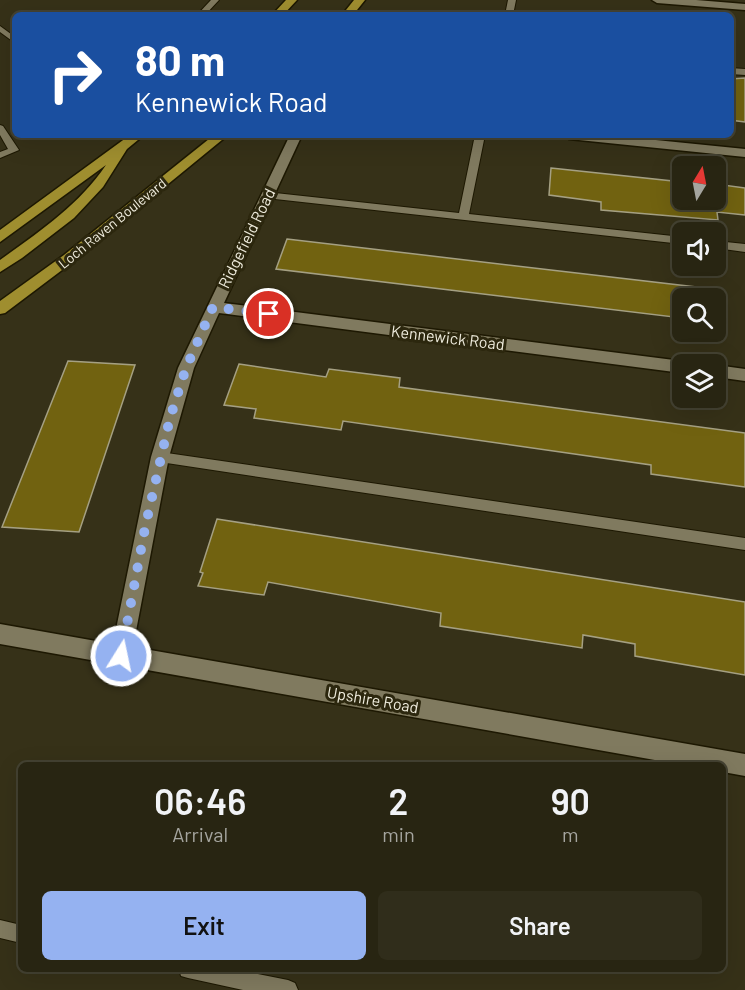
<!DOCTYPE html>
<style>
:root{--surface:#282512;--page:#302d1b;--text:#f1f3f6;--muted:#a5a59f;--line:#444232;--accent:#95b2f1}
body{margin:0;font-family:Barlow,sans-serif;background:var(--page);color:var(--text);height:100vh;display:flex;flex-direction:column;font-size:22px;white-space:nowrap}
*{box-sizing:border-box;margin:0}
p{font-size:20px;color:var(--muted)}
.icon{flex:none;width:33px;height:33px;fill:none;stroke:currentColor;stroke-width:2;stroke-linecap:round;stroke-linejoin:round}
.map{position:relative;flex:1;overflow:hidden}
.drawer{position:absolute;left:18px;top:762px;width:708px;height:210px;display:flex;flex-direction:column;background:var(--surface);border-radius:9px;box-shadow:0 6px 24px #0002,0 0 0 2px var(--line)}
.drawer>*{flex:none}
.banner{position:absolute;left:12px;top:12px;width:722px;height:126px;border-radius:9px;box-shadow:0 6px 24px #0002,0 0 0 2px var(--line);background:#1a4fa0;color:#fff;overflow:hidden}
.needle{width:39px;rotate:10deg}
.buttons{position:absolute;left:672px;top:156px;display:grid;gap:12px}
.buttons a{display:grid;place-items:center;width:54px;height:54px;border-radius:9px;background:var(--surface);box-shadow:0 6px 24px #0002,0 0 0 2px var(--line);font-size:30px}
.pin{position:absolute;display:grid;place-items:center;width:51px;height:51px;color:#fff;margin:-26px;border:3px solid #fff;border-radius:50%;box-shadow:0 2px 6px #0007}
.me{position:absolute;width:66px;margin:-33px;rotate:10deg;stroke-linejoin:round;filter:drop-shadow(0 0 4px #0008)}
.turn{display:flex;align-items:center;gap:21px;height:126px;padding:0 24px;font-size:27px}
.turn .icon{width:78px;height:78px;stroke-width:2.5}
.turn b{display:block;font-size:42px;line-height:51px}
.eta{display:flex;justify-content:space-evenly;align-items:center;height:102px;text-align:center}
.eta b{font-size:36px;font-weight:600;line-height:42px}
.button{display:flex;gap:12px;margin-top:auto;padding:12px 24px}
.button a{flex:1;height:69px;border-radius:9px;background:var(--accent);color:#111;font-size:24px;font-weight:600;line-height:69px;text-align:center}
.button a+a{background:var(--page);color:var(--text)}
.map>svg:first-child{display:block}
.building{fill:#716210;stroke:#a5a083;stroke-width:1.5}
.lines{fill:none;stroke-linecap:round;stroke-linejoin:round}
.lane-casing{stroke:#1d1802;stroke-width:2}
.street-casing{stroke:#1d1802;stroke-width:3}
.primary-casing{stroke:#1d1802;stroke-width:3}
.lane{fill:#807a5f;fill-rule:evenodd}
.street{fill:#807a5f;fill-rule:evenodd}
.primary{fill:#9f8e2f;fill-rule:evenodd}
.route{stroke:#95b2f1;stroke-width:10;stroke-dasharray:0 18}
.labels{text-anchor:middle;dominant-baseline:central;stroke-width:6;stroke-linejoin:round;paint-order:stroke}
.far-street-label{font-size:14px;fill:#efecdd;stroke:#2c270e}
.street-label{font-size:16px;fill:#efecdd;stroke:#2c270e}
</style>
<div class="map">
<svg width="745" height="990" viewBox="0 0 745 990">
<rect width="100%" height="100%" fill="#363118"/>
<path class="building" d="M745 78V122L730 120V79Z
M551 168 682 182V200H716V184L745 188V215L717 212 718 220 601 210V202L549 195Z
M287 239 722 290 727 324 716 323V298H682V318L276 269Z
M68 361 135 365 79 532 2 527Z
M239 364 326 377 329 369 400 378 399 387 745 433V487L651 474V465L343 421 341 430 254 418 256 409 224 405Z
M217 519 745 602V675L635 656V644L583 635 582 648 440 626 441 613 268 582 264 595 198 586 203 573 200 572Z"/>
<g class="lines">
<g class="lane-casing">
<path id="lane" d="M211 0H219L205 15H197Z
M508 0H516L513 15H505Z
M0 26 15 37V43L0 32Z
M730 68 745 69V75L730 74Z
M0 125 3 126 19 150 0 158V152L8 149 0 135Z
M475 135H485L469 214 682 237V244L266 198 261 195 266 192 459 213Z
M716 241 745 244V252L716 248Z
M160 452 745 538V550L160 462 155 461 153 457 155 453Z
M0 920 21 925V943L0 938Z
M179 969H233L288 980 295 983 298 990H243L188 978 181 976Z"/>
</g>
<g class="street-casing">
<path id="street" d="M652 0H696L745 4V10L657 3Z
M290 135H302L224 303 682 361 689 364H682V373L219 313 194 368 169 457 133 647 745 754V776L723 772V765H683L0 644V624L113 644 151 457 178 368Z
M563 135H606L745 149V157L569 139Z
M716 365 745 369V381L716 377Z"/>
</g>
<g class="primary-casing">
<path id="primary" d="M286 0H297L283 15H272Z
M354 0H365L353 15H342Z
M130 135H144L127 149 103 187 74 218 22 258 0 272V260C39 232 79 205 106 165L0 242V230Z
M214 135H228L74 261 5 313 0 314V301L64 255Z"/>
</g>
<use href="#lane" class="lane"/>
<use href="#street" class="street"/>
<use href="#primary" class="primary"/>
</g>
<g class="lines">
<path class="route" d="M121 656 145 528 170 418 186 368 213 307 269 314"/>
</g>
<g class="labels">
<g class="far-street-label">
<text transform="translate(112 223) rotate(-39)">Loch Raven Boulevard</text>
</g>
<g class="street-label">
<text transform="translate(246 238) rotate(-64)">Ridgefield Road</text>
<text transform="translate(448 337) rotate(7)">Kennewick Road</text>
<text transform="translate(373 699) rotate(10)">Upshire Road</text>
</g>
</g>
</svg>
<div class="buttons">
<a><svg class="needle" viewBox="-14 -14 28 28"><path d="M0-13l5 13h-10z" fill="#e53935"/><path d="M0 13l5-13h-10z" fill="#a5a59f"/></svg></a>
<a><svg class="icon" aria-label="sound" viewBox="0 0 24 24"><path d="M4 9h4l5-4v14l-5-4H4zM17 9q2 3 0 6"/></svg></a>
<a><svg class="icon" aria-label="search" viewBox="0 0 24 24"><circle cx="10" cy="10" r="6"/><path d="M15 15l6 6"/></svg></a>
<a><svg class="icon" aria-label="layers" viewBox="0 0 24 24"><path d="M12 4l9 5-9 5-9-5zM3 14l9 5 9-5"/></svg></a>
</div>
<div class="pin" style="left:269px;top:314px;background:#d93025"><svg class="icon" aria-label="arrive" viewBox="0 0 24 24"><path d="M6 21V4h12l-3 4 3 4H6"/></svg></div>
<svg class="me" style="left:121px;top:656px" viewBox="-20 -20 40 40"><circle r="17" fill="#95b2f1" stroke="#fff" stroke-width="3"/><path d="M0-11L8 9 0 5-8 9z" fill="#fff"/></svg>
<div class="banner">
<div class="turn"><svg class="icon" aria-label="right" viewBox="0 0 24 24"><path d="M7 20v-9h11M14 6l5 5-5 5"/></svg><div><b>80 m</b>Kennewick Road</div></div>
</div>
<section class="drawer">
<div class="eta">
<div><b>06:46</b><p>Arrival</p></div>
<div><b>2</b><p>min</p></div>
<div><b>90</b><p>m</p></div>
</div>
<div class="button"><a>Exit</a><a>Share</a></div>
</section>
</div>
